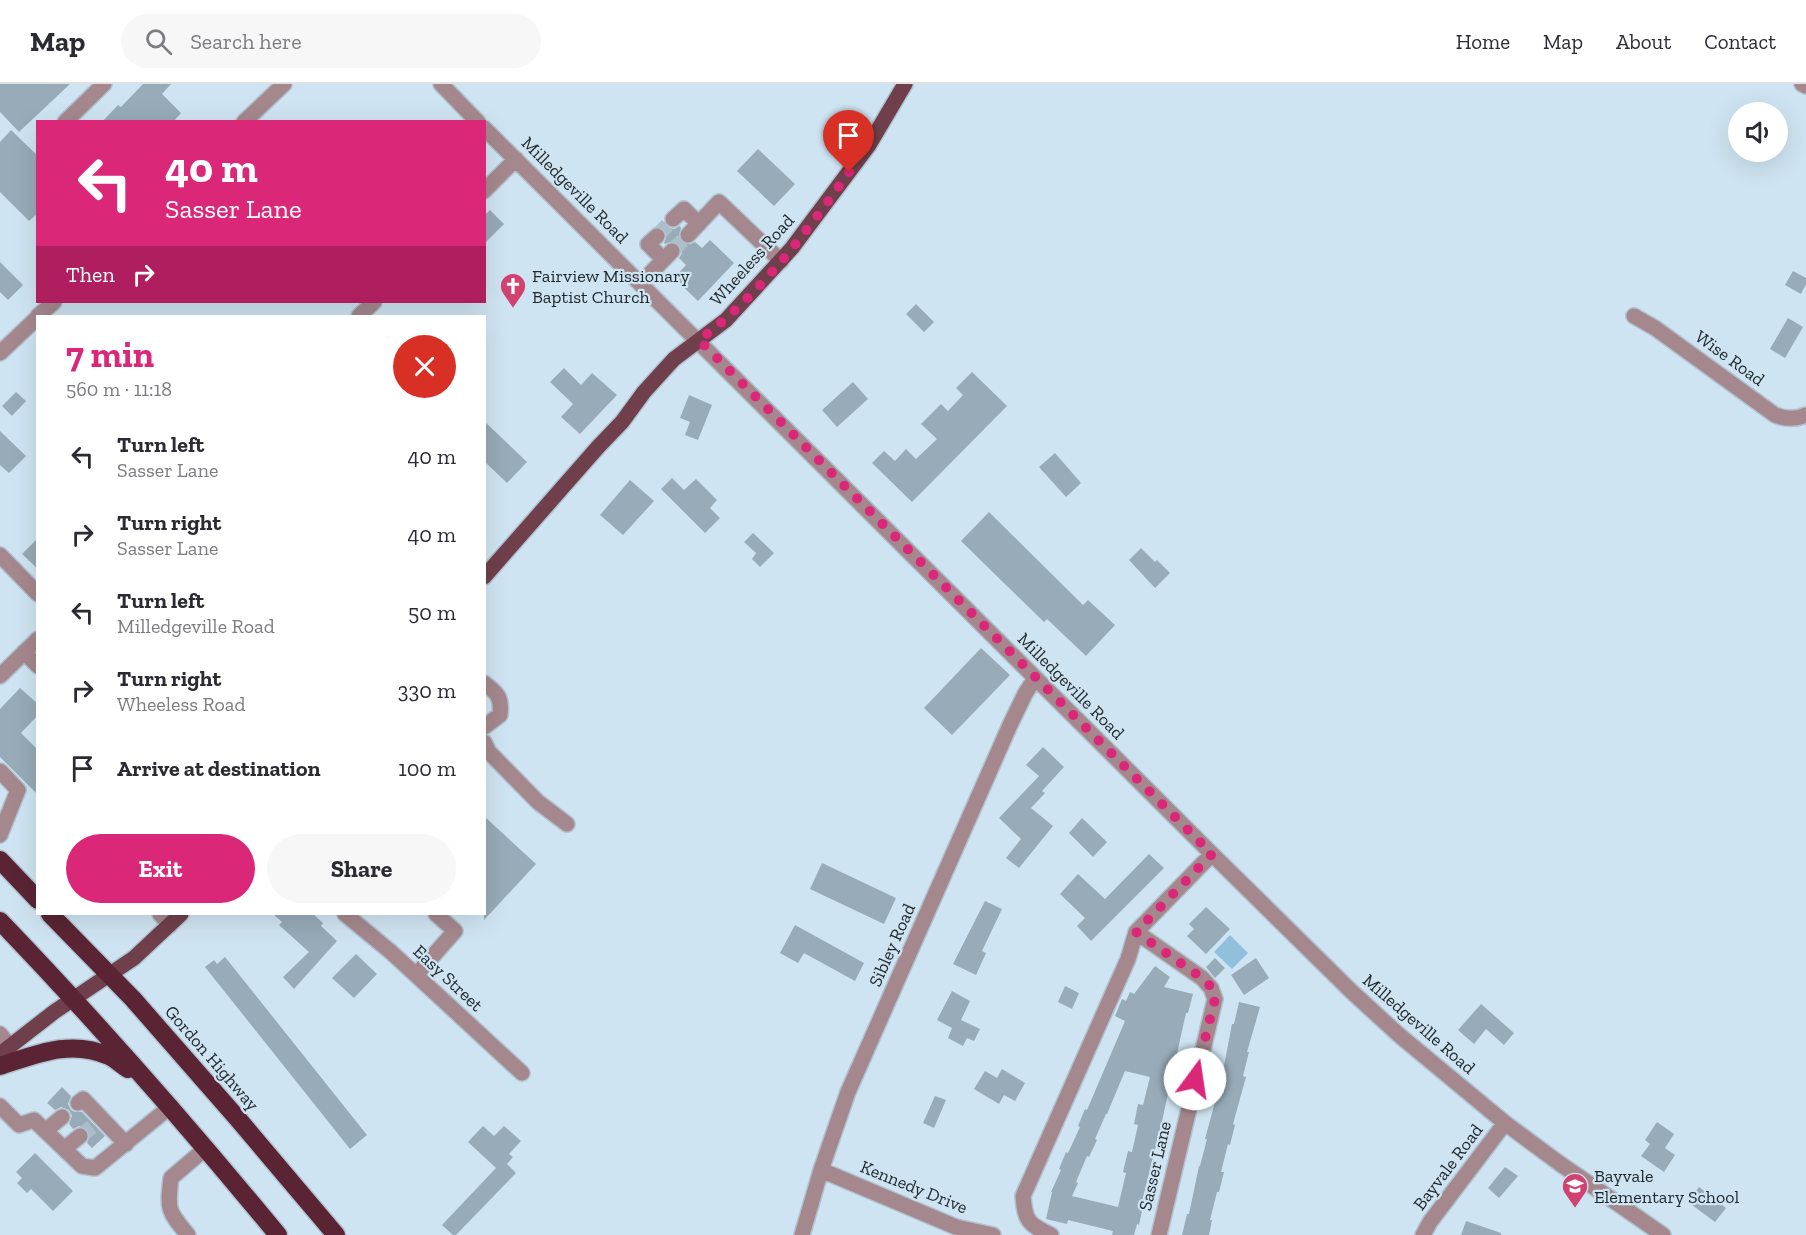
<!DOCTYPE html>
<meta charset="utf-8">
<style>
:root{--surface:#fff;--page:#f7f7f7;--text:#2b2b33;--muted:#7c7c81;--line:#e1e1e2;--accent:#db2777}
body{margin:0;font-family:"Zilla Slab",serif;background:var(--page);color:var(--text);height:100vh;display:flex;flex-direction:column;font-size:22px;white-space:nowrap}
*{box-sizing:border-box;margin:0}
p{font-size:20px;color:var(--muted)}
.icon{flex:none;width:33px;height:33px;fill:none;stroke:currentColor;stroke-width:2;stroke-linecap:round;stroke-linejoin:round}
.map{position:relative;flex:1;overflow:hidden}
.panel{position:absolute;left:36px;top:231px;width:450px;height:600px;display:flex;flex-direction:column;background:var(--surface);border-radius:0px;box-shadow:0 6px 24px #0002}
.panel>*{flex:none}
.hud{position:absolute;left:36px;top:36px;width:450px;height:183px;border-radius:0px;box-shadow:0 6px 24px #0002;background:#db2777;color:#fff;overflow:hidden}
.controls{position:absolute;left:1728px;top:18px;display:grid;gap:12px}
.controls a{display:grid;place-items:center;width:60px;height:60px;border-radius:50%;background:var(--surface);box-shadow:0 6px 24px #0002;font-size:30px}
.pin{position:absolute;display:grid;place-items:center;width:51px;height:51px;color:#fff;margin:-62px -26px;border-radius:50% 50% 50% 0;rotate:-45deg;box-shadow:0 0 6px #0007}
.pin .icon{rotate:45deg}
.me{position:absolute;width:66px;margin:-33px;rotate:14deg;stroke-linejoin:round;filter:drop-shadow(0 0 4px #0008)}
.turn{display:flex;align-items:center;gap:21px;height:126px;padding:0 30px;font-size:27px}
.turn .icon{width:78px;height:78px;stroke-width:2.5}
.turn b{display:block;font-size:42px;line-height:51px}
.then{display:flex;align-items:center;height:57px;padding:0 30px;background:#0003;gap:12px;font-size:22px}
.round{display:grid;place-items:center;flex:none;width:63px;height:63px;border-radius:32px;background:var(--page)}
.overview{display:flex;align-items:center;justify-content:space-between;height:102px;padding:0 30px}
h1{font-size:36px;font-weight:700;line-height:45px;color:var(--accent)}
.cta{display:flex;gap:12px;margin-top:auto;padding:12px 30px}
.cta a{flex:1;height:69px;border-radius:36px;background:var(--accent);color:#fff;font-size:24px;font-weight:700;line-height:69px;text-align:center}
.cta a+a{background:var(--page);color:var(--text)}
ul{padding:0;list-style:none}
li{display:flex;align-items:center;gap:18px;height:78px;padding:0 30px}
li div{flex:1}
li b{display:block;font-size:22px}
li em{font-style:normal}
header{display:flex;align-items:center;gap:36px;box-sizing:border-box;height:84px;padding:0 30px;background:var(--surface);border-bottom:2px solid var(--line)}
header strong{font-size:28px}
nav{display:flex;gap:33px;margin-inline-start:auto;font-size:21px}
.search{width:420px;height:54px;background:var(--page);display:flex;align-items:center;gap:15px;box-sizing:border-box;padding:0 21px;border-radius:33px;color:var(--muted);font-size:22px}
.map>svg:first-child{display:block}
.green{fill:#91c0dd}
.building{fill:#97abb8;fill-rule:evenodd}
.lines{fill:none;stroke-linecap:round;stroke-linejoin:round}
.minor-tunnel{stroke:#acbeca;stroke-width:15;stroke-dasharray:15 8;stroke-linecap:butt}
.minor-casing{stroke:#afc2ce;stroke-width:18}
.major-casing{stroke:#afc2ce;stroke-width:18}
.highway-casing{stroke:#afc2ce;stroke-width:21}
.minor{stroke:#a5888e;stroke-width:15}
.major{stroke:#6f3f4b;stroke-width:15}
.highway{stroke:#5a2434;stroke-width:18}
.route{stroke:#db2777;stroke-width:10;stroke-dasharray:0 18}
.labels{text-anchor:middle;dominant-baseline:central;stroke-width:4.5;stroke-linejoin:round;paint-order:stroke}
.street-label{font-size:18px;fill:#1e262a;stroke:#cfe4f2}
.poi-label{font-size:18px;fill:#1e262a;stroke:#cfe4f2;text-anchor:start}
</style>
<header>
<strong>Map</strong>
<div class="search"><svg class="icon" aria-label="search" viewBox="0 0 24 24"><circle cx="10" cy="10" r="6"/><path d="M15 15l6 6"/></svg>Search here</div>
<nav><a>Home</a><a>Map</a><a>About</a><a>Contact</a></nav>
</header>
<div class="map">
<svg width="1806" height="1151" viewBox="0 0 1806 1151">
<rect width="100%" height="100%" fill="#cfe4f2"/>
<path class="green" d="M1230 851 1248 869 1232 885 1214 868Z"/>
<path class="building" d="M0 0H70L19 48 0 28Z
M143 0H171L162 10 181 29 173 38H102L118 21 121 23Z
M11 46 38 72V129L29 137 0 108V58Z
M758 65 795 100 774 122 737 87Z
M490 126 504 140 484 160V132Z
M664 138 669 144 674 145 680 142 681 144 679 153 682 158 690 160 695 158 702 164 710 156 734 179 698 217 674 194 686 181 679 174 682 169 679 160 674 157 665 160 664 159 666 154V149L664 145 659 143Z
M0 178 23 201 8 216 0 208Z
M1793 187 1806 194V200L1801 210 1785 201Z
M916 220 934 238 924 248 906 230Z
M1788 234 1803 243 1785 274 1770 265Z
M564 284 581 301 592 289 617 311 580 350 561 333 573 320 550 298Z
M972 288 1007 322 912 418 872 379 884 367 895 377 906 365 916 375 937 355 921 340 941 320 948 327 963 311 956 304Z
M853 298 868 315 837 343 822 326Z
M16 308 26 317 12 332 2 322Z
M689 311 712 321 698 356 685 351 690 338 680 334Z
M484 337 527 378 507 399 484 377Z
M0 347 26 372 9 389 0 381Z
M1055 369 1081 399 1066 413 1039 383Z
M672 394 684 406 696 395 717 416 710 424 720 434 705 449 661 405Z
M630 396 654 417 623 451 600 431Z
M989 428 1083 521 1088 516 1115 541 1086 572 1047 535 1044 538 961 457Z
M753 449 774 469 760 483 752 475 756 469 744 458Z
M38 454V485L22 470Z
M1141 464 1155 478 1157 476 1170 489 1155 504 1129 476Z
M981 564 1010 591 952 651 924 624Z
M20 604 38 620V631L21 649 38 666V711L0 673V625Z
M1043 663 1064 683 1042 707 1045 709 1031 724 1053 742 1019 784 1006 774 1021 755 999 734 1039 692 1026 681Z
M484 732 536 780 484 836Z
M1082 734 1107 758 1093 773 1069 749Z
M1149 770 1164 784 1091 857 1077 842 1085 834 1060 810 1078 790 1105 815Z
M822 779 896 814 884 840 810 805Z
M985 817 1002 825 982 867 986 869 976 891 953 880Z
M1206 823 1230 845 1206 870 1187 852 1194 845 1189 840Z
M273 830H313L323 839 321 842 337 857 294 905 283 893 309 868 279 841 282 838Z
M795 841 864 879 855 897 804 869 798 879 780 869Z
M356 870 377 890 354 914 332 894Z
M225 873 367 1051 350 1065 205 883 214 876 217 880Z
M1215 874 1225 884 1215 894 1206 883Z
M1256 874 1269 894 1244 911 1231 891Z
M1155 882 1170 893 1164 903 1193 910 1188 929H1186L1160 1046 1141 1121 1143 1122 1139 1141 1137 1140 1134 1151H1112L1113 1147 1068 1136 1067 1140 1046 1135 1052 1108H1051L1061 1086 1059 1085 1066 1068 1068 1069 1080 1043 1078 1042 1085 1025 1087 1026 1125 937 1115 932 1122 915 1126 917 1130 908 1134 910ZM1125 987 1150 993 1143 1021 1138 1020 1134 1040 1138 1041 1132 1068 1128 1067 1123 1088 1126 1089 1118 1123 1072 1112 1078 1099 1076 1098 1087 1072 1089 1073 1097 1056 1095 1055 1106 1030H1107Z
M1065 902 1079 909 1072 925 1058 918Z
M952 907 970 917 961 936 980 945 974 957 967 954 963 962 948 954 952 944 937 936Z
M1239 918 1260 923 1247 968H1249L1243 992 1246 993 1233 1040 1235 1041 1230 1061 1228 1060 1221 1088H1224L1219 1108H1217L1210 1136H1212L1209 1151H1182L1187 1130H1189L1199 1082H1200L1207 1055H1205L1218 1007H1216L1221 987H1223L1232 940H1234Z
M1481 920 1514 949 1504 961 1486 945 1474 960 1458 946Z
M1002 985 1025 999 1015 1017 1004 1011 999 1020 974 1005 985 987 997 994Z
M62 1003 71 1012 68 1020 71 1026 75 1028H82L105 1052 92 1064 87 1059 90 1051 87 1045 79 1042 73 1045 69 1040 72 1032 69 1026 61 1023 55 1026 47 1019Z
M935 1012 946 1016 934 1044 923 1039Z
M1657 1038 1674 1050 1665 1064 1675 1071 1664 1088 1641 1072 1650 1060 1645 1056Z
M483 1042 494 1052 504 1042 521 1057 509 1070 513 1073 507 1080 516 1089 456 1151H453L442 1141 496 1084 468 1058Z
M35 1069 73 1107 53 1127 31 1105 27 1109 17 1099 22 1094 16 1088Z
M1505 1083 1518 1092 1499 1114 1488 1104Z
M1699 1103 1726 1124 1715 1138 1688 1118Z
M1466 1137 1501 1149V1151H1461Z"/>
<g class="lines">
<path class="minor-tunnel" d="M657 152 673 135
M672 167 688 151
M80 1052 97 1039"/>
<g class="minor-casing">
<path id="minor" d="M441 0 478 38
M1802 0 1806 2
M65 38 104 0
M244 38 284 0
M484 44 1212 770 1351 907 1399 951 1505 1039 1559 1079 1663 1151
M484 107 516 75
M673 135 684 125 699 140
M688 151 719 118 781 177
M657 152 648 160 663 175
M641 199 672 167
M38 232 54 218
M359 232 374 218
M1634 232 1655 244 1775 331C1785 335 1795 336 1806 331
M0 269 38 233
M0 471 38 510
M24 568 38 582
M0 592 38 555
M484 599C498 609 502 614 500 631L484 643
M484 658 489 668 538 718 567 740
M0 687 18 706 0 751
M160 830 170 841
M345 830 391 868 522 989
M1136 848 1202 894 1211 904 1215 915 1159 1151
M416 891 455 847 436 830
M0 950 10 962
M78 1019 83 1015 126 1060
M0 1022 19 1041 34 1036 82 1082 95 1084 171 1022
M45 1047 62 1033
M64 1065 80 1052
M821 1086 956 1143 993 1151
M188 1151C168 1127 167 1126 171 1094L206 1064
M802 1151 821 1086 848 1008 1010 641 1025 610 1035 594
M1051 1151C1028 1140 1025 1137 1023 1112L1128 875 1136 848 1212 770
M1423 1151 1430 1138 1505 1039"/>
</g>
<g class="major-casing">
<path id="major" d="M484 493 598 363 622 338 644 308 674 275 726 236 792 164 869 61 905 0
M0 970 54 928 134 874 181 830"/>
</g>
<g class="highway-casing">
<path id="highway" d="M0 776 38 816
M50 830 133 915 238 1035 336 1151
M0 837C97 938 189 1043 278 1151
M0 982C37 970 71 955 109 972 115 975 122 981 128 985"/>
</g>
<use href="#minor" class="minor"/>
<use href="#major" class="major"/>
<use href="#highway" class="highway"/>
</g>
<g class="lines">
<path class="route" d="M849 88C806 149 759 212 699 256L1212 770 1136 848 1202 894 1211 903 1215 915 1195 995"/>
</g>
<defs>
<g id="church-pin" transform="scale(1.35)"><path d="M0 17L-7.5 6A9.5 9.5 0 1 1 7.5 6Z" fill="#d04371" stroke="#cfe4f2"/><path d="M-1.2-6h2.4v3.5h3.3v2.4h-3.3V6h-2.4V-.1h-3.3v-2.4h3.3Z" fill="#fff"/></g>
<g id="school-pin" transform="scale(1.35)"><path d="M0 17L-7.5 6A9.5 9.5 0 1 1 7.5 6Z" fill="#d04371" stroke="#cfe4f2"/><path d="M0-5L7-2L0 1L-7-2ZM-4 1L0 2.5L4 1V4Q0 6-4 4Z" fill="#fff"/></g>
</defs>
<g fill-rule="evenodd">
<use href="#church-pin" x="513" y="202"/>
<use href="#school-pin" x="1575" y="1102"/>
</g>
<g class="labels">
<g class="street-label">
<text transform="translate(575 106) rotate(45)">Milledgeville Road</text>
<text transform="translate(752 176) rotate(-48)">Wheeless Road</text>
<text transform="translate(1730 274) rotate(36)">Wise Road</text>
<text transform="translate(1071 602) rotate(45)">Milledgeville Road</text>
<text transform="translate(892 861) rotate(-66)">Sibley Road</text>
<text transform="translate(448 894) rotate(43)">Easy Street</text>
<text transform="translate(1419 940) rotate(41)">Milledgeville Road</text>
<text transform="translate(212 974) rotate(49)">Gordon Highway</text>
<text transform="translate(1155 1082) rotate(-77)">Sasser Lane</text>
<text transform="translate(1448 1083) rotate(-53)">Bayvale Road</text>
<text transform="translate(914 1103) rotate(22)">Kennedy Drive</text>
</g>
<g class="poi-label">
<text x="532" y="192">Fairview Missionary<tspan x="532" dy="21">Baptist Church</tspan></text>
<text x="1594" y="1092">Bayvale<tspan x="1594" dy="21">Elementary School</tspan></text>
</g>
</g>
</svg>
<div class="controls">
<a><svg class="icon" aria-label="sound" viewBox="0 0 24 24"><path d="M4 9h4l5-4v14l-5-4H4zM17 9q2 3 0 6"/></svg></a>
</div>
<div class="pin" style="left:849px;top:88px;background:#d93025"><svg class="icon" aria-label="arrive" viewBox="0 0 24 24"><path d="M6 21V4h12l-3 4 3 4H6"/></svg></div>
<svg class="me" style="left:1195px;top:995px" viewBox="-20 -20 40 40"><circle r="19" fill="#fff"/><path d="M0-13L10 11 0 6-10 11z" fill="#db2777"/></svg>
<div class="hud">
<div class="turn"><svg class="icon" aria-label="left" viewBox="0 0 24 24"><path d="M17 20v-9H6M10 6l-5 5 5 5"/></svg><div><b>40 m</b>Sasser Lane</div></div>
<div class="then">Then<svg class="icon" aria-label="right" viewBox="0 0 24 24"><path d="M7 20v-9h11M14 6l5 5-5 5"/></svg></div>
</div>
<section class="panel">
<div class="overview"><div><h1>7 min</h1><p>560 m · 11:18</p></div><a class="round" style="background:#d93025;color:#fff"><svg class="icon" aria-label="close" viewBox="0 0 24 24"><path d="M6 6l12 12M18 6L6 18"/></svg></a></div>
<ul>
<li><svg class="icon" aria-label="left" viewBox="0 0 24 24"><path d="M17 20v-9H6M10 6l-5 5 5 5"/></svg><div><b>Turn left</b><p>Sasser Lane</p></div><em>40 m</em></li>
<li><svg class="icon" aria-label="right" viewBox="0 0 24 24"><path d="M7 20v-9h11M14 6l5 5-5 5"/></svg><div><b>Turn right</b><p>Sasser Lane</p></div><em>40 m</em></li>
<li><svg class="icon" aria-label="left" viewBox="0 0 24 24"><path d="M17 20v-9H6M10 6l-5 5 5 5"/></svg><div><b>Turn left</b><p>Milledgeville Road</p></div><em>50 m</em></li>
<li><svg class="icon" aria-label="right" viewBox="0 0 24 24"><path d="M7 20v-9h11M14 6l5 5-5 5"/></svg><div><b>Turn right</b><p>Wheeless Road</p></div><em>330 m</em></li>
<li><svg class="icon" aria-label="arrive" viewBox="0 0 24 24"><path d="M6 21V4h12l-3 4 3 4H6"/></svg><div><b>Arrive at destination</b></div><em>100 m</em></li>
</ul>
<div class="cta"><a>Exit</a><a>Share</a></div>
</section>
</div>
